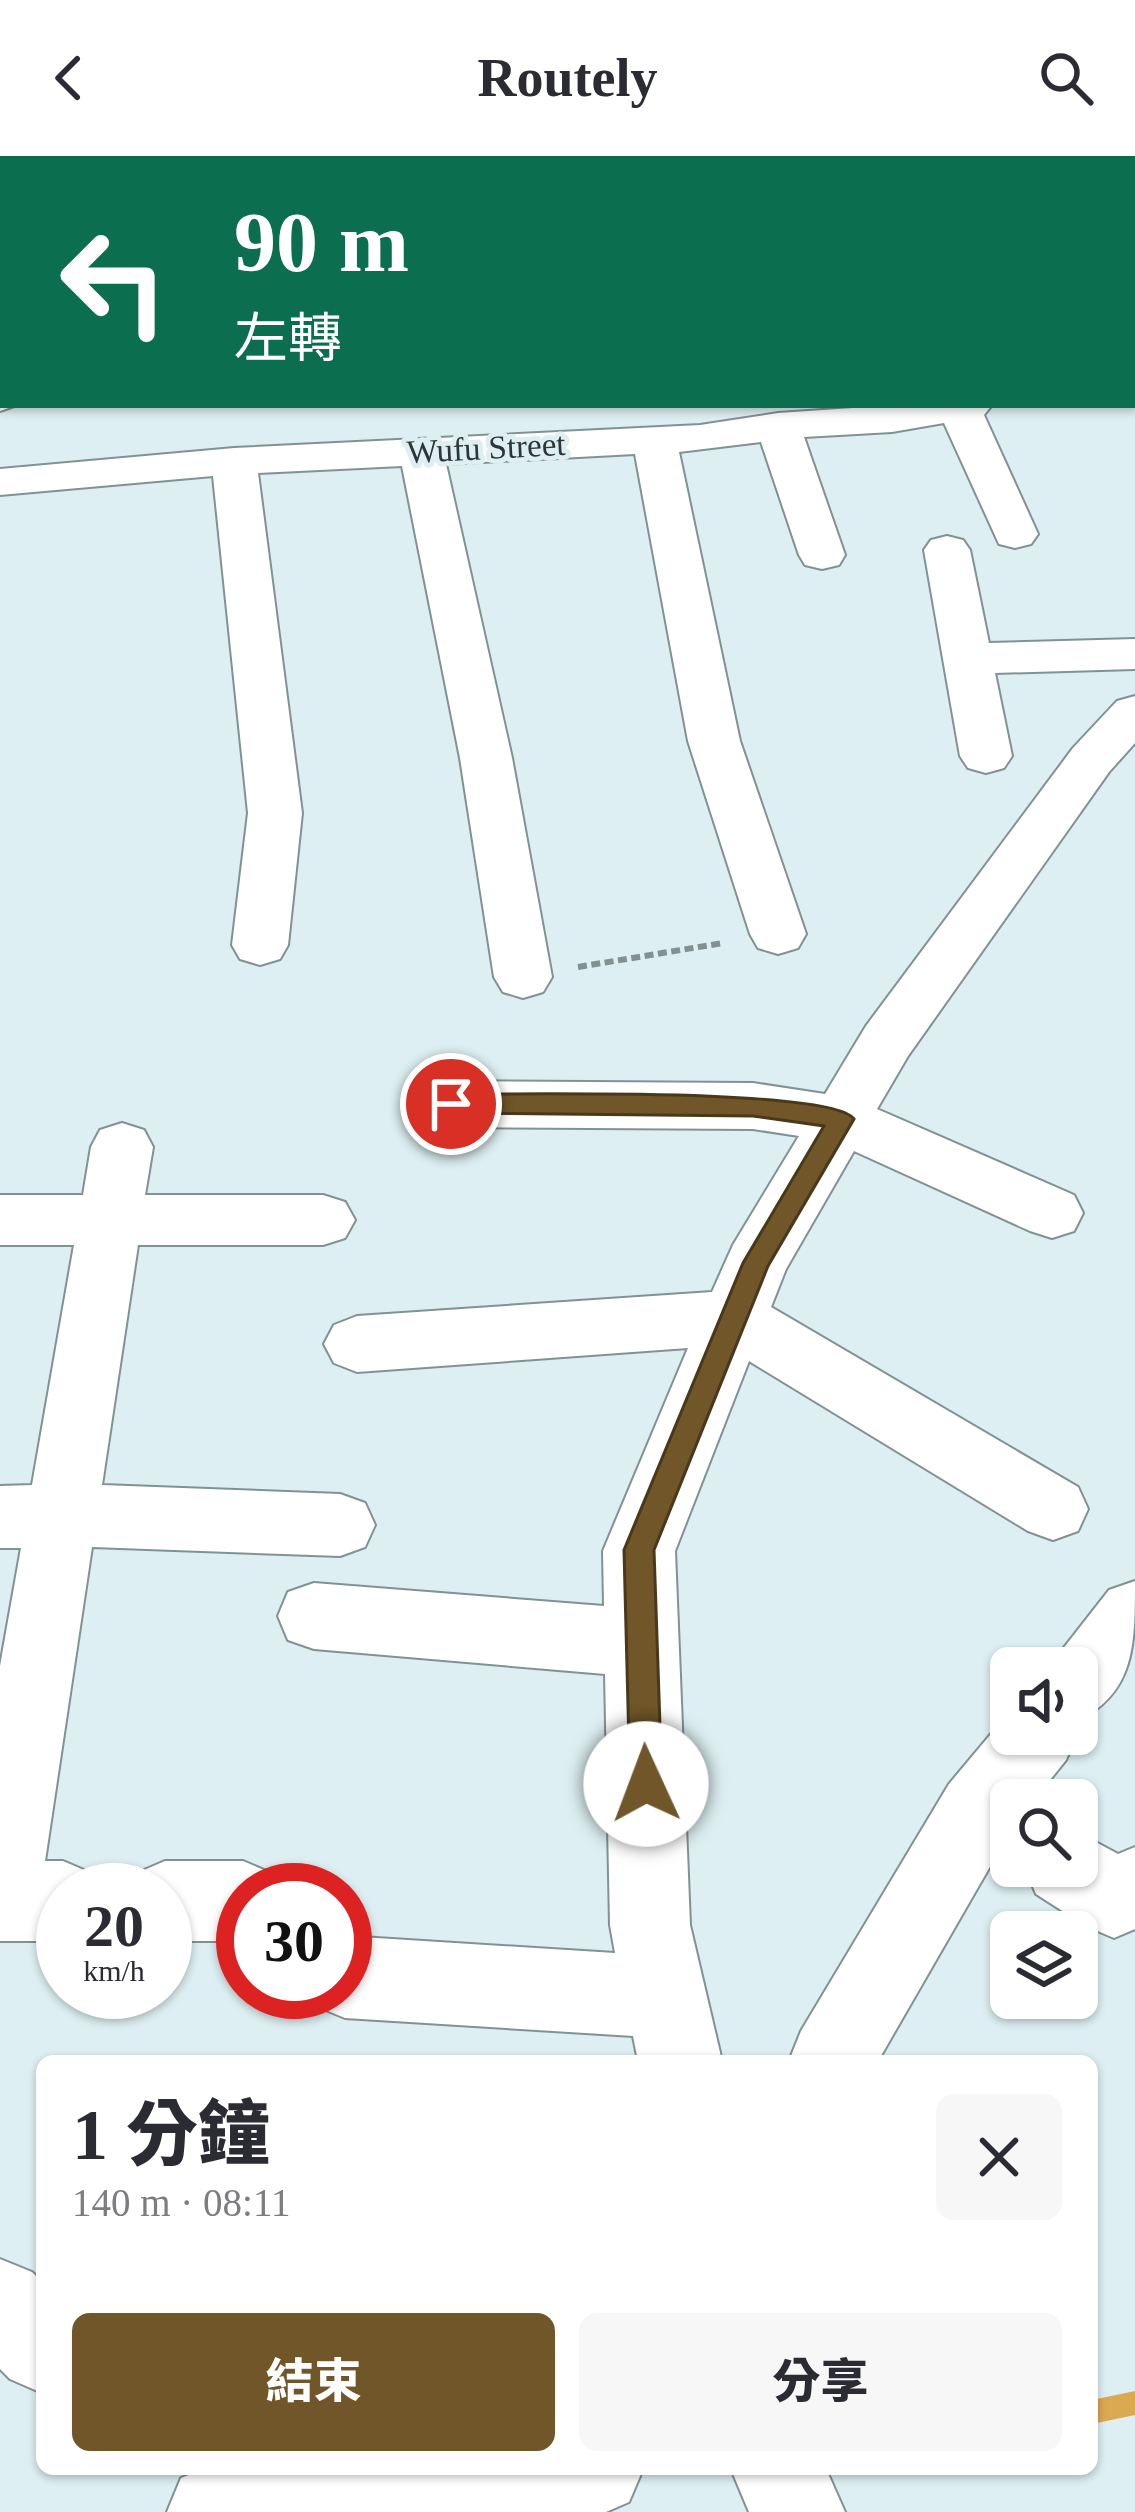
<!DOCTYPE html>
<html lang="zh-TW">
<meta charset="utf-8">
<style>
:root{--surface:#fff;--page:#f7f7f7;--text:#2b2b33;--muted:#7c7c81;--accent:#705628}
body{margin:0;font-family:"Times New Roman","Noto Sans TC",serif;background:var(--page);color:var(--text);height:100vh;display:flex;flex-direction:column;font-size:45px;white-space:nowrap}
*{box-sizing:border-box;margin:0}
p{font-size:39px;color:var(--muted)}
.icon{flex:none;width:66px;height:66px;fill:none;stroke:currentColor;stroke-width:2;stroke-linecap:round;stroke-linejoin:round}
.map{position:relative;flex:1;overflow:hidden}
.side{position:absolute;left:36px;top:1899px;width:1062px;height:420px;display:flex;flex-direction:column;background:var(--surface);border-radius:18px;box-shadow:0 3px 9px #0004}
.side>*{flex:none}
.banner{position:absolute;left:0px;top:0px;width:1137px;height:252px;box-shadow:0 3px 9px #0004;background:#0b6e4f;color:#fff;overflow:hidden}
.buttons{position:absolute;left:990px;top:1491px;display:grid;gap:24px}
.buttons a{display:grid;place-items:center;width:108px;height:108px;border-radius:18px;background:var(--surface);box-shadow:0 3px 9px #0004;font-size:60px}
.speed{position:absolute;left:36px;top:1707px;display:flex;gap:24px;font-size:60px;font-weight:700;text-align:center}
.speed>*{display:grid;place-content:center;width:156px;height:156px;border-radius:50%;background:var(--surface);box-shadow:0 3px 9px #0004;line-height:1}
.speed small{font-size:30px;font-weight:400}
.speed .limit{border:18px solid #d22;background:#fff;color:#111}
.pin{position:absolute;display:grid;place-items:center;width:102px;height:102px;color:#fff;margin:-51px;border:6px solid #fff;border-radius:50%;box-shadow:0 3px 12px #0007}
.me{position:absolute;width:132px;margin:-66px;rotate:358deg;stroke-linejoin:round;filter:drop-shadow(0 0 9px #0008)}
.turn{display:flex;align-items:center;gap:42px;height:252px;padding:0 36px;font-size:54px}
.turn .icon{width:156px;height:156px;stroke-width:2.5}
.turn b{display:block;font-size:84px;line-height:102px}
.round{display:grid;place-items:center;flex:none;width:126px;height:126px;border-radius:18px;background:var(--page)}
.head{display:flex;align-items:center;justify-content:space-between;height:204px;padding:0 36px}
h1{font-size:72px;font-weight:800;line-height:90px}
.primary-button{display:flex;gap:24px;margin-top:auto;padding:24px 36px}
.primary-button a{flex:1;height:138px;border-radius:18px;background:var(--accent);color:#fff;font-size:48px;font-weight:800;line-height:138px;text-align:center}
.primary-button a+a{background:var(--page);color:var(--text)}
header{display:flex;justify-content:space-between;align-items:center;height:156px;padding:0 36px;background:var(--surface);font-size:54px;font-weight:800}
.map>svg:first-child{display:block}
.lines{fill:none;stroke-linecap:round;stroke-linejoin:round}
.stream{fill:#dba952;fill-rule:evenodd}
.minor-casing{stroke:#819294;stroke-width:4}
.path{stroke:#839092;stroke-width:6;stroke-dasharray:9 4.5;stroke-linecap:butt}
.minor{fill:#fff;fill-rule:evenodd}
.route{fill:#705628;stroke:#49381a;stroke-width:3}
.labels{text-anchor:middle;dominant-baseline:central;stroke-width:10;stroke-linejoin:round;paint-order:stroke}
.far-street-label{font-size:33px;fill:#2d3536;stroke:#ddeff2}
</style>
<header><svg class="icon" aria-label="back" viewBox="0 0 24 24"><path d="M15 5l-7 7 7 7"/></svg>Routely<svg class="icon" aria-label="search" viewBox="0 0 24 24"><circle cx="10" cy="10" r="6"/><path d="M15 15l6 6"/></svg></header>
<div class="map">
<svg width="1135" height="2356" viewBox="0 0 1135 2356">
<rect width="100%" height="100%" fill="#ddeff2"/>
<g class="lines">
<path class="stream" d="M1135 2235V2259L1092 2268V2244Z"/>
<g class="minor-casing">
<path id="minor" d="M1009 0H1045L1047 3H1011Z
M0 4H3V26H0Z
M0 97H3V121H0Z
M1134 173H1135V199H1134Z
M3 221V249H17L0 255Z
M898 249H992L984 259 1038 378 1031 388 1015 392 999 388 944 267 892 276 804 281 845 399 839 409 822 413 805 409 799 399 761 286 679 296 740 585 806 778 798 792 778 798 758 792 750 778 688 585 635 298 446 308 512 602 552 821 543 836 523 842 503 836 494 821 460 602 402 310 258 317 302 657 288 789 280 803 260 809 240 803 232 789 248 657 213 320 0 339V313L234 292 700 269 778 257Z
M947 380 963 384 970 394 989 487 1135 483V513L995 517 1012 600 1004 612 986 617 968 612 960 600 924 394 931 384Z
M1135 540V587L1109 616 908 900 877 953 1074 1039 1083 1057 1074 1075 1052 1082 1030 1075 854 995 786 1113 771 1151 1078 1331 1088 1353 1078 1375 1053 1384 1028 1375 749 1205 675 1395 690 1769 722 1905H638L633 1880 345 1862 316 1850 310 1836H345V1780L615 1797 610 1769 605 1518 314 1493 288 1484 278 1460 288 1436 314 1427 604 1450 603 1395 688 1192 357 1216 334 1207 324 1188 334 1169 357 1160 712 1136 733 1089 799 980 753 973 451 971 430 964 421 948 430 932 451 925 753 927 825 938 866 870 1073 592 1117 545Z
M122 967 144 974 153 991 145 1039H323L345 1046 355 1064 345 1082 323 1089H138L102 1329 340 1338 365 1347 375 1369 365 1391 340 1400 92 1391 45 1705H63L91 1717 98 1734H63V1785H0V1510L21 1392H0V1330L32 1329 74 1089H0V1039H83L91 991 100 974Z
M1135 1425C1135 1489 1135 1537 1077 1565V1512H1048L1109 1434Z
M1011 1554V1578H1077L1066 1604 1034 1644H1011V1674L878 1905H789L801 1875 949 1628Z
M1077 1676 1118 1698 1135 1691V1773L1114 1782 1086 1770 1036 1738 1024 1710H1077Z
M165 1705H243L271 1717 278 1734H243V1785H165V1734H130L137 1717Z
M0 2103 32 2116 42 2126V2237L10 2223 0 2213Z
M204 2313H643L629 2346 606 2356H167L181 2322Z
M731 2313H826L845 2356H749Z"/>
</g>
<path class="path" d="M578 811 723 787"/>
<use href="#minor" class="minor"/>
</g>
<path class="route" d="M451 938C508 939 831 931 854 963L768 1110 654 1394 662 1628 657 1639 646 1644 634 1639 630 1628 624 1394 743 1107 824 970 753 960 451 957 439 948Z"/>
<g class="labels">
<g class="far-street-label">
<text transform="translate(486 292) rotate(-3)">Wufu Street</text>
</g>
</g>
</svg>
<div class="buttons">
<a><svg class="icon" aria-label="sound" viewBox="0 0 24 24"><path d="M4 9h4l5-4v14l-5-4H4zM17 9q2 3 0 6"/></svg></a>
<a><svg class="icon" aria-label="search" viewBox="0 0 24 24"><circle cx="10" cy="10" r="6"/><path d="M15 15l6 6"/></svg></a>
<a><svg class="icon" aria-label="layers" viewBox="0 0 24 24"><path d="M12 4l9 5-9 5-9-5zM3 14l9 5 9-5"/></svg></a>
</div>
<div class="speed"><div>20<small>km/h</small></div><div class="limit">30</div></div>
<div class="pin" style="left:451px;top:948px;background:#d93025"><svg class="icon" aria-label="arrive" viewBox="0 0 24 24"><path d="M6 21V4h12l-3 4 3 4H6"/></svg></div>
<svg class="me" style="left:646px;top:1628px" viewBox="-20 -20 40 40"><circle r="19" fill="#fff"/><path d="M0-13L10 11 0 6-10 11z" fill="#705628"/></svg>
<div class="banner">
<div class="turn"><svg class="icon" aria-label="left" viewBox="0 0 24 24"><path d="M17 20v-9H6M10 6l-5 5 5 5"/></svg><div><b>90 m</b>左轉</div></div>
</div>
<section class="side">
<div class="head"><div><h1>1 分鐘</h1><p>140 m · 08:11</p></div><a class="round"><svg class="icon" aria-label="close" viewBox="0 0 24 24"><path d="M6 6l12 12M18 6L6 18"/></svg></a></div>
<div class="primary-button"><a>結束</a><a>分享</a></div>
</section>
</div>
